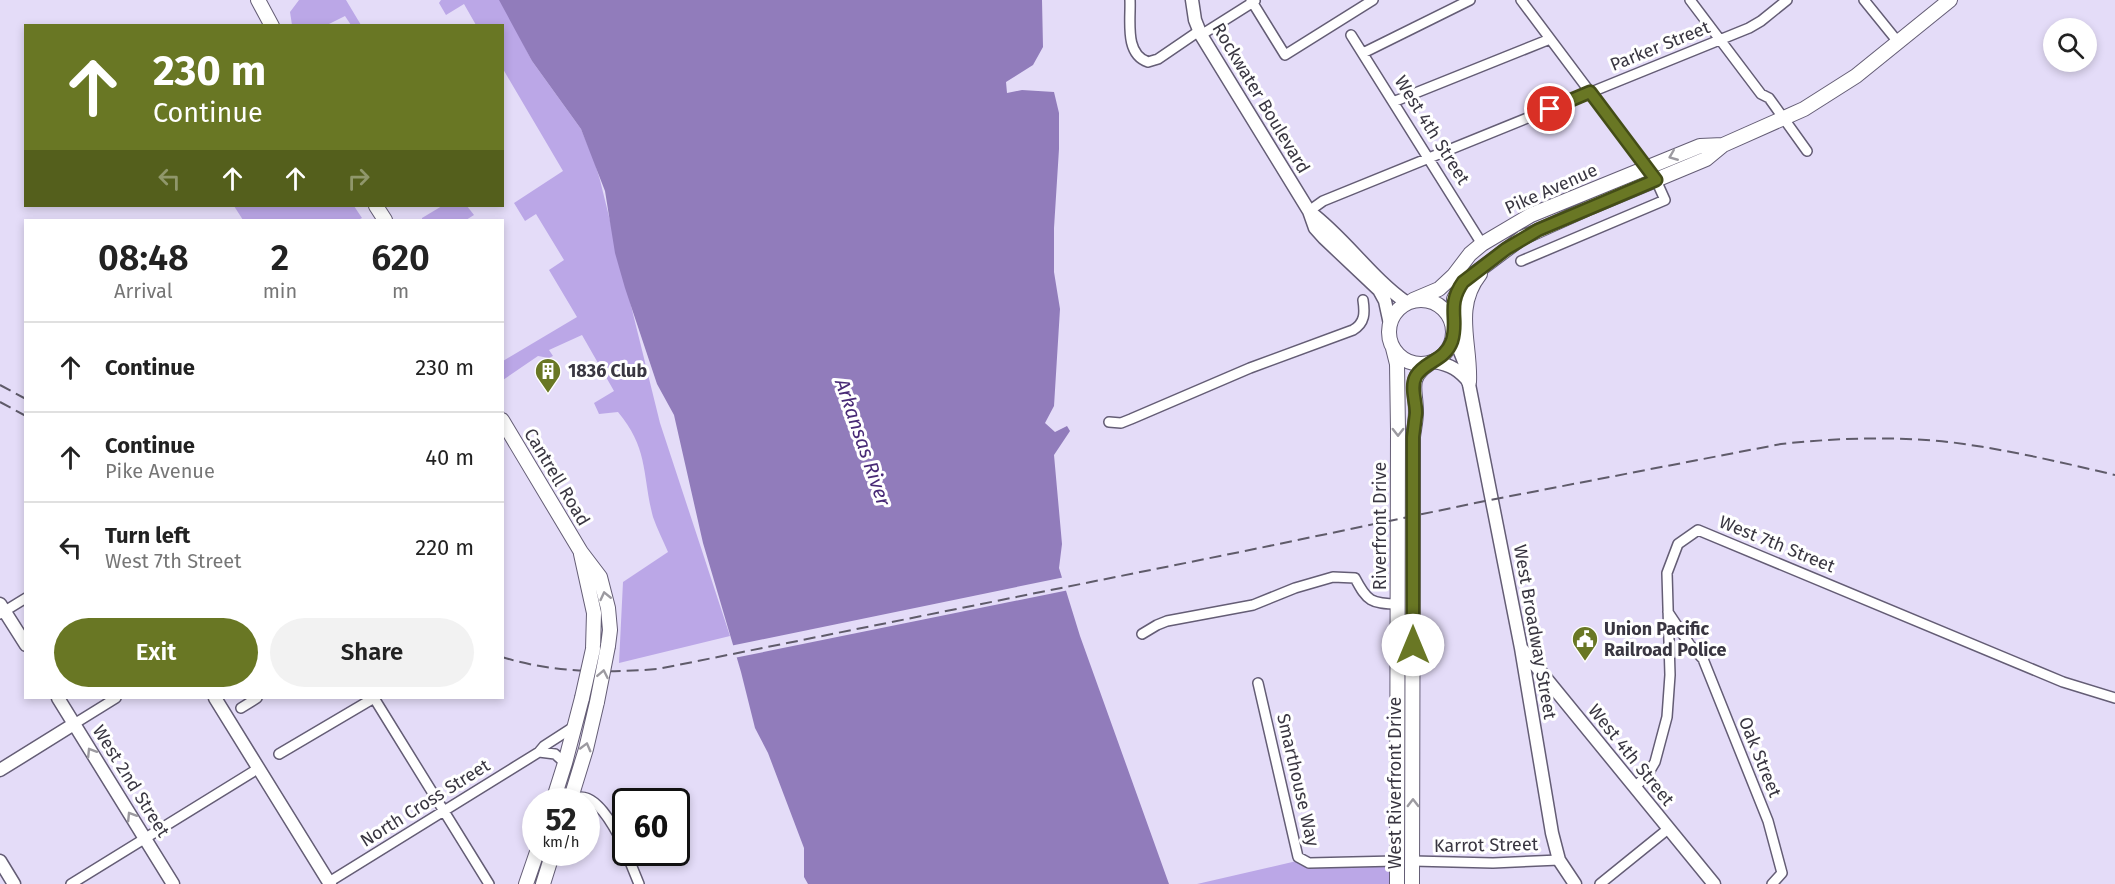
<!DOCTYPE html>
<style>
:root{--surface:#fff;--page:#f2f2f2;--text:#222;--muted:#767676;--line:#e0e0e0;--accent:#697724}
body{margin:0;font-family:"Fira Sans",sans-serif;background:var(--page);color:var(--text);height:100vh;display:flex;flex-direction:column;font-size:22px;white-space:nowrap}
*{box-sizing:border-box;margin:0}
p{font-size:20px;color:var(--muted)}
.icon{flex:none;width:33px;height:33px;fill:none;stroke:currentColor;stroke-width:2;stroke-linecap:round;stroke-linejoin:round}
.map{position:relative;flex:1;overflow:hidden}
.sheet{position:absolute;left:24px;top:219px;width:480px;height:480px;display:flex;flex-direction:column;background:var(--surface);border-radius:0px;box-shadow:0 3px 9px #0003}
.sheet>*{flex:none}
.hud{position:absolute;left:24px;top:24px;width:480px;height:183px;border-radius:0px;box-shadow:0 3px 9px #0003;background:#697724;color:#fff;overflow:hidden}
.tools{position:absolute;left:2043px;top:18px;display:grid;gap:12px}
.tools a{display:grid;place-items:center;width:54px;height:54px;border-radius:50%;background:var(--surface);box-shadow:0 3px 9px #0003;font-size:30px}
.speed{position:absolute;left:522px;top:788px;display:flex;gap:12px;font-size:30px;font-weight:700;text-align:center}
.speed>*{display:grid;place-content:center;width:78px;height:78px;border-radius:50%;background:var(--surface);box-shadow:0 3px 9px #0003;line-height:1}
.speed small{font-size:15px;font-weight:400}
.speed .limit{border:3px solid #111;border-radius:9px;background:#fff;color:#111}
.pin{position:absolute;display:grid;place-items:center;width:51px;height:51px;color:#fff;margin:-26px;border:3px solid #fff;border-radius:50%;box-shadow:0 2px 6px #0007}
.me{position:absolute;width:66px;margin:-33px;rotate:0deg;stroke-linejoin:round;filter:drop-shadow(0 0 4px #0008)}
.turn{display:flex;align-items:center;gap:21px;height:126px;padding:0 30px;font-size:27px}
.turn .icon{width:78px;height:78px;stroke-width:2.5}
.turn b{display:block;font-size:42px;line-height:51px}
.lanes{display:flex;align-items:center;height:57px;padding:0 30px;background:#0003;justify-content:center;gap:30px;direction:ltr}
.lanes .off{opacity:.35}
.eta{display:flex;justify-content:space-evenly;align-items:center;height:102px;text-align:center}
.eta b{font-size:36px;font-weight:600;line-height:42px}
.cta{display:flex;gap:12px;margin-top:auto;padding:12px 30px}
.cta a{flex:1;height:69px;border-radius:36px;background:var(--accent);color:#fff;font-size:24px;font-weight:600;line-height:69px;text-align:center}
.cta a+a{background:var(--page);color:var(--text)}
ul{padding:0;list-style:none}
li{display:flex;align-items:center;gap:18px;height:90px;padding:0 30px;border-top:2px solid var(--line)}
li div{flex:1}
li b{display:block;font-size:22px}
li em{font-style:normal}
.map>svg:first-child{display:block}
.green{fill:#bba7e7}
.water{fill:#917cbb}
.pier{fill:#e4dcf8}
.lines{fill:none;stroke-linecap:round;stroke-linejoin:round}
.street-casing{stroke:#645d75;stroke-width:12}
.secondary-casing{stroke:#645d75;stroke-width:15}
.primary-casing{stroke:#645d75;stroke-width:16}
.street{stroke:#fff;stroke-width:9}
.secondary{stroke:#fff;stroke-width:12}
.primary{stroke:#fff;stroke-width:14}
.rail{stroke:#5f5b6a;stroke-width:2;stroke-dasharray:12 6;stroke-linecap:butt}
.primary-bridge-casing{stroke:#645d75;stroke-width:16;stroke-linecap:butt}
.primary-bridge{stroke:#fff;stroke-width:14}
.oneway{stroke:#9c9aa0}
.route-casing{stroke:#444d17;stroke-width:15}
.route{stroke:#697724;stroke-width:10}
.labels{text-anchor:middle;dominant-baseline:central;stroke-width:6;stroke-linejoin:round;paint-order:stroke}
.street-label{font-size:18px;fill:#393641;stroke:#fff}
.poi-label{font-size:18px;font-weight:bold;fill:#393641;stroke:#fff;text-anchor:start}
.water-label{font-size:20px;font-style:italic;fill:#482a76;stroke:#fff}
</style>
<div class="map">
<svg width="2115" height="884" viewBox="0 0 2115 884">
<rect width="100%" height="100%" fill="#e4dcf8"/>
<path class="green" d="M299 0H346L361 25H351L345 16 327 25H292L290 12Z
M441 0H501L532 61 581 129 594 160 600 180 660 423 730 636 619 663 623 582 668 552C663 540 657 529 653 517 642 475 649 449 618 412L599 414 594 403 614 391 582 335 549 350 553 356 549 358 538 356 503 380V361L577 317 549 270 564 260 536 214 525 221 514 203 563 171 503 69 502 26 476 25 464 4 446 15 439 3Z
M234 206H354L362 218 358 220H243Z
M442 206H467L474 215 466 220H422V218Z
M1301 860 1396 861V884H1197Z"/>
<path class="water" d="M499 0H1042L1043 47 1033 65 1006 82 1007 93 1022 90 1054 92 1059 113V149L1054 228V272L1060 309 1054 406 1045 423 1055 432 1067 426 1070 431 1054 455 1062 544 1059 568 1080 636 1169 884H808L804 877V848L768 753 755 728 741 672 703 543 674 415 657 384 625 288 615 253 605 191 581 129 532 61Z"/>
<path class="pier" d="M1065 577 1069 590 734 658 730 646Z"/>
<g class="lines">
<g class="street-casing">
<path id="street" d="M1130 0C1131 20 1124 54 1148 62L1158 59 1199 31
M1251 0 1285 55 1373 0
M1690 0 1761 94 1769 98 1807 151
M1864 0 1898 42
M1201 35 1255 1
M1351 35 1482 244
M1363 53 1470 0
M1393 102 1550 39
M1309 211 1323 201 1749 28 1761 21 1787 0
M1521 261 1665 200 1656 180 1521 0
M1109 422 1121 423 1131 419 1250 368 1353 330C1365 323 1365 313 1363 300
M1668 612 1690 645 1703 659 1768 821 1782 873 1772 884
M0 614 26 598
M1142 634 1157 625 1167 621 1253 605 1295 588 1333 577 1355 578C1367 601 1371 604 1398 604
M1258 683 1298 857 1309 863 1396 861
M241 708 257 698
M74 724 116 698
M539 752 555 754 565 763
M279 754 374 698 489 884
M1635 787 1648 774 1655 762 1667 717 1670 675 1667 573 1678 544 1698 530 2063 682 2115 698
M571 801C594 783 618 834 626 850
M626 852 639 884
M1413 861 1493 863 1559 860
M329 882 539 752 544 746 575 726
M71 884 259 768
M1600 884 1668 829"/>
</g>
<g class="secondary-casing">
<path id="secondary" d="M1192 0 1195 20 1201 35 1309 211 1315 228 1324 238 1379 290 1385 301 1390 324
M1310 212C1345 238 1371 278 1407 303
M1453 334 1465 364 1521 648 1552 833 1559 860 1575 884
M1435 362C1451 365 1459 370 1469 382
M0 604 26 645
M1522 649 1714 884
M58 698 173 884
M215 698 330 884
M0 770 74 724
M0 861 14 884"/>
</g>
<g class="primary-casing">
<path id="primary" d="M258 0 272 26
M376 206 385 220
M1389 332a32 32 0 1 1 64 0a32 32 0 1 1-64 0Z
M1413 300 1439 289 1454 275 1470 254 1482 244 1531 215 1700 146 1723 145
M1453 326 1454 299 1463 282 1522 238 1591 207 1706 159 1723 145 1804 109 1856 76 1950 0
M1393 348 1397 364 1398 430 1397 884
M1469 382C1471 344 1453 308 1480 274
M502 420 581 552 600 577 608 608 610 630 608 646
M581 554 594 613 593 649
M553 801 565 763 582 698
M570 801 586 749 597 702
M526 884 537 852
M543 884 553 852
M1412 884 1413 437C1414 429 1416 420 1416 412 1416 389 1407 379 1429 364"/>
</g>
<use href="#street" class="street"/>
<use href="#secondary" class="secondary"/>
<use href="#primary" class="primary"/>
<path class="rail" d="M0 385 26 399
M0 402 26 416
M502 657C553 673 606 673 658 669L1245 551 1485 501 1781 444C1837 438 1893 436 1949 442 2005 449 2060 462 2115 475"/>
<g class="primary-bridge-casing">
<path id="primary-bridge" d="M582 698 593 649
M597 702 608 646"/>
</g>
<use href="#primary-bridge" class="primary-bridge"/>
</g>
<defs><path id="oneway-chevron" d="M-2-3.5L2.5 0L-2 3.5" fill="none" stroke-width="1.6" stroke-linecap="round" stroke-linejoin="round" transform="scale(1.5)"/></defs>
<g class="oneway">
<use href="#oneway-chevron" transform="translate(1673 156) rotate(158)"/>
<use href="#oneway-chevron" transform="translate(1398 432) rotate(90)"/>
<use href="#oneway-chevron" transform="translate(605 596) rotate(-103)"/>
<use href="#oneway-chevron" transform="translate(603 674) rotate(-79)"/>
<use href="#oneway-chevron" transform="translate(586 747) rotate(-75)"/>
<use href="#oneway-chevron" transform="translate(91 752) rotate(-122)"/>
<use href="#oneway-chevron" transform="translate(1413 803) rotate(-90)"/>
<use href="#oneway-chevron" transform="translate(131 816) rotate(-122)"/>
</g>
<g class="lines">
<g class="route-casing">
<path id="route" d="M1413 645V437C1414 429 1415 421 1416 413 1416 401 1410 387 1416 376 1425 361 1445 361 1452 341 1459 319 1446 306 1463 282L1506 249 1538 230 1656 180 1590 92 1550 109"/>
</g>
<use href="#route" class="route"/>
</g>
<defs>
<g id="building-pin" transform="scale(1.35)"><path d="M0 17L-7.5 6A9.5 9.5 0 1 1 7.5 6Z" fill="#697724" stroke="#fff"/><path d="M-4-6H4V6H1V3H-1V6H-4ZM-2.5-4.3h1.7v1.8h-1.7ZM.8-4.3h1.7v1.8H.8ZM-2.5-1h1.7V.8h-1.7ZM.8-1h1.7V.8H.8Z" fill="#fff"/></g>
<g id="civic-pin" transform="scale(1.35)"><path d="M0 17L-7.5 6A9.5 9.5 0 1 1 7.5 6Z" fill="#697724" stroke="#fff"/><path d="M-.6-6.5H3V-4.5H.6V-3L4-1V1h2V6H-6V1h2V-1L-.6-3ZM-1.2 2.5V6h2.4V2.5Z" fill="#fff"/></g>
</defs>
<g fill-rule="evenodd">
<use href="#building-pin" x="548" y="371"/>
<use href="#civic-pin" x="1585" y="639"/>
</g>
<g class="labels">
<g class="street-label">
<text transform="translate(1660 46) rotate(-22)">Parker Street</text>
<text transform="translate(1261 98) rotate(59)">Rockwater Boulevard</text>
<text transform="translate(1432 130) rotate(58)">West 4th Street</text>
<text transform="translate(1551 189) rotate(-24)">Pike Avenue</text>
<text transform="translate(557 477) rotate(59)">Cantrell Road</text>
<text transform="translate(1380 526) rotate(-90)">Riverfront Drive</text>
<text transform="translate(1777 544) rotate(22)">West 7th Street</text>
<text transform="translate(1535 632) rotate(80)">West Broadway Street</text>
<text transform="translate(1631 755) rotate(51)">West 4th Street</text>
<text transform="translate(1760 757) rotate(68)">Oak Street</text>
<text transform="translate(1298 780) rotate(77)">Smarthouse Way</text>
<text transform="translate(131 781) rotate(58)">West 2nd Street</text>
<text transform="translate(1395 783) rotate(-90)">West Riverfront Drive</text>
<text transform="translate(425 803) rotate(-32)">North Cross Street</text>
<text transform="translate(1486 845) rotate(-1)">Karrot Street</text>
</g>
<g class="poi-label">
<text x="568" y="371">1836 Club</text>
<text x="1604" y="629">Union Pacific<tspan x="1604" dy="21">Railroad Police</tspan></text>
</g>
<g class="water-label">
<text transform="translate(863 442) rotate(71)">Arkansas River</text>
</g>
</g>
</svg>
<div class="tools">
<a><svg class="icon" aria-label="search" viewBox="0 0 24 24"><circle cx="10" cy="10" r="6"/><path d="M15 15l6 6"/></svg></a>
</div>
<div class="speed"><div>52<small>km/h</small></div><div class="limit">60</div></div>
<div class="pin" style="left:1550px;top:109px;background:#d93025"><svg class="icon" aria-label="arrive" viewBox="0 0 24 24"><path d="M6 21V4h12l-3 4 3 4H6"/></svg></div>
<svg class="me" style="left:1413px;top:645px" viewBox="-20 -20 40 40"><circle r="19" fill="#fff"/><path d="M0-13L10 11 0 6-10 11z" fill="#697724"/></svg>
<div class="hud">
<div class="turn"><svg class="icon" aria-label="ahead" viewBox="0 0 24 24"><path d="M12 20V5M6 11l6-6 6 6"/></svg><div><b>230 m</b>Continue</div></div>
<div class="lanes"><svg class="icon off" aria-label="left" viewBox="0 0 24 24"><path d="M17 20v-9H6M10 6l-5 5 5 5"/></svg><svg class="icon" aria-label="ahead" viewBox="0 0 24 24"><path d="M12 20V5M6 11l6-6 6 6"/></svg><svg class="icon" aria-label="ahead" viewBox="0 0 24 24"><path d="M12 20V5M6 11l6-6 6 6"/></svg><svg class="icon off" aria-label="right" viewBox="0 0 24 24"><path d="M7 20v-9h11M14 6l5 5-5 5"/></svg></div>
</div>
<section class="sheet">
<div class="eta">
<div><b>08:48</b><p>Arrival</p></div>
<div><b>2</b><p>min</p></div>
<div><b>620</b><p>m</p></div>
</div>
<ul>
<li><svg class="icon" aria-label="ahead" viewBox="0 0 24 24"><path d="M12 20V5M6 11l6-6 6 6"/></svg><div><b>Continue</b></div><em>230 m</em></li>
<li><svg class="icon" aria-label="ahead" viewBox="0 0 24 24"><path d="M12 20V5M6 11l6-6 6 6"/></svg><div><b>Continue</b><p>Pike Avenue</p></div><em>40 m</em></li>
<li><svg class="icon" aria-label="left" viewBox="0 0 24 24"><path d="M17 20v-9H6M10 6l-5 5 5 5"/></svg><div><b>Turn left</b><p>West 7th Street</p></div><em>220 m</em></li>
</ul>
<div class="cta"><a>Exit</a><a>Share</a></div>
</section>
</div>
